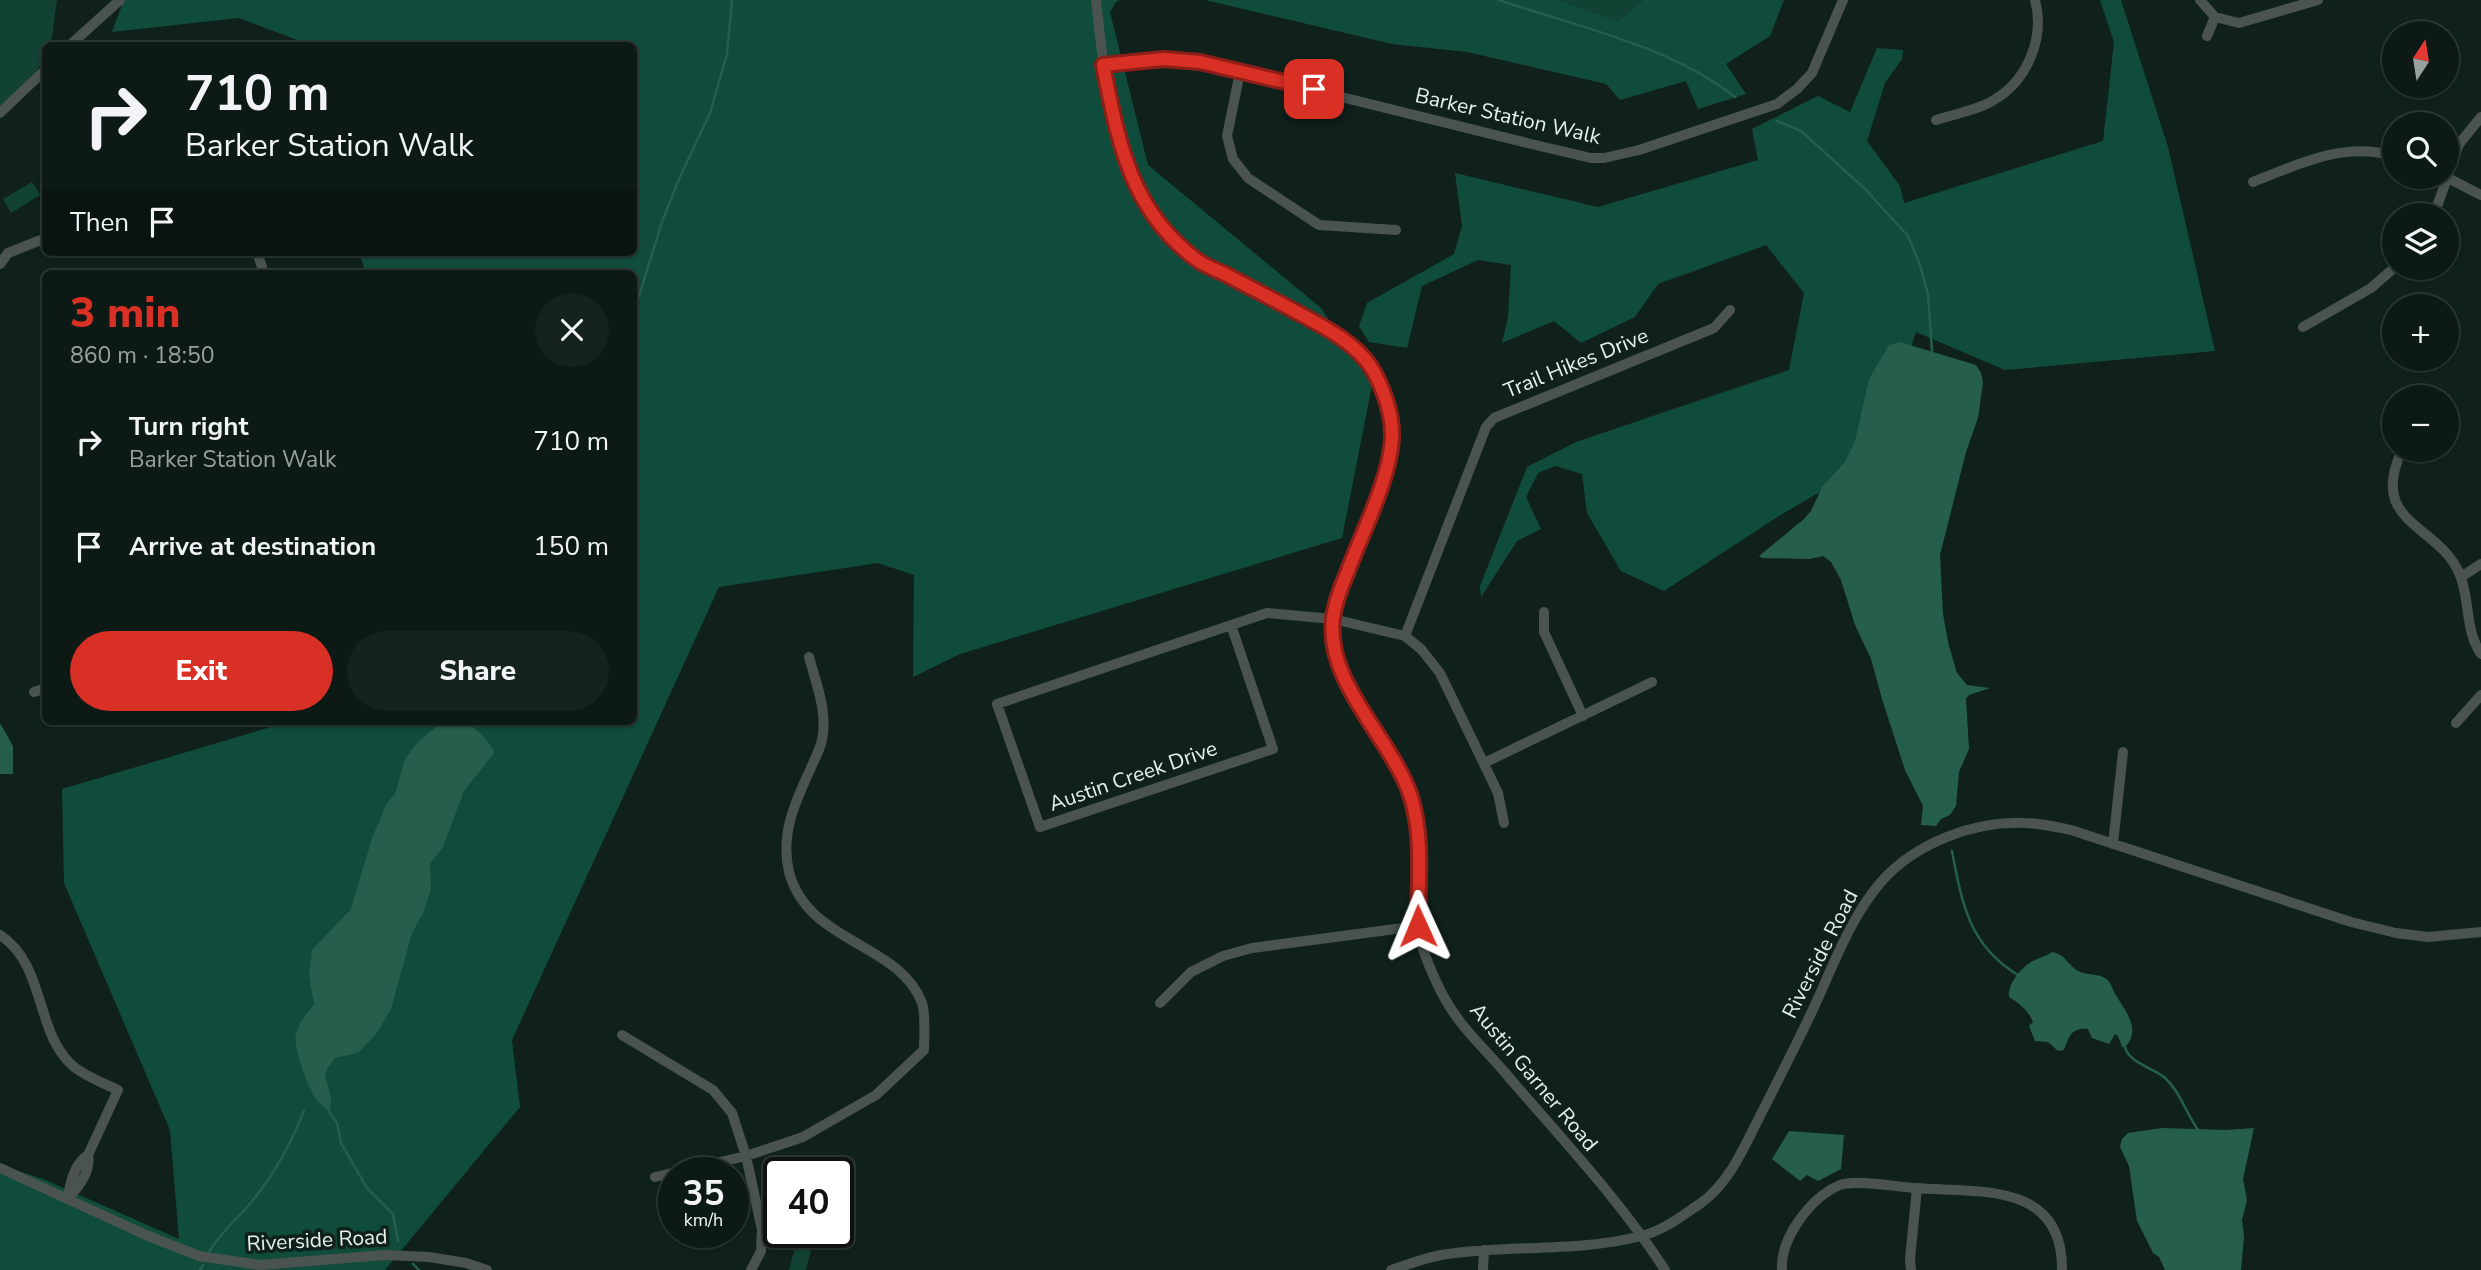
<!DOCTYPE html>
<meta charset="utf-8">
<style>
:root{--surface:#0c1914;--page:#15221d;--text:#f1f3f6;--muted:#9aa0a0;--line:#2c3834;--accent:#d93025}
body{margin:0;font-family:"Nunito Sans",sans-serif;background:var(--page);color:var(--text);height:100vh;display:flex;flex-direction:column;font-size:26px;white-space:nowrap}
*{box-sizing:border-box;margin:0}
p{font-size:23px;color:var(--muted)}
.icon{flex:none;width:38px;height:38px;fill:none;stroke:currentColor;stroke-width:2;stroke-linecap:round;stroke-linejoin:round}
.map{position:relative;flex:1;overflow:hidden}
.drawer{position:absolute;left:42px;top:270px;width:595px;height:455px;display:flex;flex-direction:column;background:var(--surface);border-radius:10px;box-shadow:0 2px 5px #0004,0 0 0 2px var(--line)}
.drawer>*{flex:none}
.top-card{position:absolute;left:42px;top:42px;width:595px;height:214px;border-radius:10px;box-shadow:0 2px 5px #0004,0 0 0 2px var(--line);background:#0c1914;color:var(--text);overflow:hidden}
.needle{width:46px;rotate:12deg}
.fabs{position:absolute;left:2382px;top:21px;display:grid;gap:14px}
.fabs a{display:grid;place-items:center;width:77px;height:77px;border-radius:50%;background:var(--surface);box-shadow:0 2px 5px #0004,0 0 0 2px var(--line);font-size:35px}
.speed{position:absolute;left:658px;top:1157px;display:flex;gap:14px;font-size:35px;font-weight:700;text-align:center}
.speed>*{display:grid;place-content:center;width:91px;height:91px;border-radius:50%;background:var(--surface);box-shadow:0 2px 5px #0004,0 0 0 2px var(--line);line-height:1}
.speed small{font-size:18px;font-weight:400}
.speed .limit{border:4px solid #111;border-radius:10px;background:#fff;color:#111}
.pin{position:absolute;display:grid;place-items:center;width:60px;height:60px;color:#fff;margin:-30px;border-radius:14px;box-shadow:0 4px 10px #0006}
.me{position:absolute;width:77px;margin:-38px;rotate:359deg;stroke-linejoin:round;filter:drop-shadow(0 0 5px #0008)}
.turn{display:flex;align-items:center;gap:24px;height:147px;padding:0 28px;font-size:32px}
.turn .icon{width:91px;height:91px;stroke-width:2.5}
.turn b{display:block;font-size:49px;line-height:60px}
.then{display:flex;align-items:center;height:66px;padding:0 28px;background:#0003;gap:14px;font-size:26px}
.round{display:grid;place-items:center;flex:none;width:74px;height:74px;border-radius:37px;background:var(--page)}
.head{display:flex;align-items:center;justify-content:space-between;height:119px;padding:0 28px}
h1{font-size:42px;font-weight:800;line-height:52px;color:var(--accent)}
.primary-button{display:flex;gap:14px;margin-top:auto;padding:14px 28px}
.primary-button a{flex:1;height:80px;border-radius:42px;background:var(--accent);color:#fff;font-size:28px;font-weight:800;line-height:80px;text-align:center}
.primary-button a+a{background:var(--page);color:var(--text)}
ul{padding:0;list-style:none}
li{display:flex;align-items:center;gap:21px;height:105px;padding:0 28px}
li div{flex:1}
li b{display:block;font-size:26px}
li em{font-style:normal}
.map>svg:first-child{display:block}
.green{fill:#114234}
.forest{fill:#104c3b}
.water{fill:#255e4c}
.lines{fill:none;stroke-linecap:round;stroke-linejoin:round}
.stream{stroke:#255e4c;stroke-width:2.5}
.minor{stroke:#4a534f;stroke-width:10}
.route-casing{stroke:#8d1f18;stroke-width:18}
.route{stroke:#d93025;stroke-width:12}
.labels{text-anchor:middle;dominant-baseline:central;stroke-width:7;stroke-linejoin:round;paint-order:stroke}
.street-label{font-size:21px;fill:#e5f0eb;stroke:#10211b}
</style>
<div class="map">
<svg width="2481" height="1270" viewBox="0 0 2481 1270">
<rect width="100%" height="100%" fill="#10211b"/>
<path class="green" d="M0 0H57L51 45 46 46 45 61 0 111Z
M1389 0H1676L1639 26Z
M32 182 40 195 11 213 3 199Z
M795 1247 811 1250 806 1270H789Z"/>
<path class="forest" d="M124 0H1122L1117 1 1110 12 1148 165 1321 308 1372 385 1342 538 960 654 913 677 914 575 878 563 719 587 512 1040 520 1107 385 1270H0V1165L43 1179 179 1239 170 1130 64 883 62 789 291 721H634V273H366L359 252H634V46L305 45V43L239 18 112 32Z
M1205 0H1558L1618 22 1644 0H1784L1770 36 1726 64 1746 94 1698 109 1686 81 1620 100 1606 84 1467 52 1392 44Z
M2100 0H2121L2168 147 2215 351 2005 370 1916 332 1876 459 1779 516 1664 591 1621 571 1587 513 1582 474 1555 466 1538 473 1526 497 1541 529 1517 541 1481 597 1480 586 1527 467 1576 442 1789 370 1804 293 1766 245 1658 284 1635 317 1581 343 1554 321 1502 343 1508 317 1511 265 1478 260 1422 286 1407 348 1369 342 1359 326 1367 303 1454 254 1462 226 1455 173 1598 207 1758 160 1752 129 1818 96 1850 112 1877 48 1903 50 1902 59 1885 83 1867 141 1900 186 1904 203 2103 141 2114 42Z"/>
<path class="water" d="M1900 342 1976 365 1981 373 1983 382 1978 418 1966 452 1940 555 1943 614 1949 646 1957 673 1967 685 1990 688 1969 695 1966 699 1969 749 1959 772 1956 806 1950 815 1941 819 1936 826 1921 825 1923 806 1905 770 1882 699 1871 659 1855 625 1841 580 1831 562 1823 556 1810 559 1762 558 1759 556 1804 519 1811 511 1822 487 1845 462 1855 441 1869 379 1889 345Z
M443 721C448 721 456 720 461 721 473 725 492 742 494 753L464 791 443 847 430 864 431 889 423 913 412 933 391 1009 376 1034 358 1053 335 1058 327 1069 325 1075 331 1098 330 1113C326 1109 321 1105 318 1101 309 1092 292 1045 296 1033 299 1022 308 1013 314 1004L309 975 312 950 351 909 372 838 387 803 395 794 405 759 418 742Z
M0 723 13 746V774H0Z
M2052 952C2065 954 2068 965 2078 971 2087 976 2097 973 2105 978 2110 981 2112 987 2114 992 2123 1008 2143 1029 2125 1047H2122L2118 1036 2115 1034 2109 1044 2092 1038 2088 1029C2071 1027 2069 1037 2064 1050L2058 1051 2048 1042 2035 1041 2029 1026 2033 1022C2028 1010 2020 1004 2009 997 2007 984 2023 965 2035 960 2041 957 2047 956 2052 952Z
M2161 1128 2226 1130 2254 1128 2243 1179 2247 1200 2242 1220 2244 1237 2241 1270H2165L2159 1257 2153 1253 2137 1221 2129 1166 2120 1147 2122 1139 2128 1133Z
M1789 1131 1844 1135 1841 1169 1818 1181 1807 1175 1800 1181 1772 1159Z"/>
<g class="lines">
<path class="stream" d="M1499 0C1578 27 1668 45 1735 97
M1777 121 1801 131 1865 189 1908 236 1920 265 1928 294 1932 351
M634 312 663 219 679 179 710 113 727 54 732 0
M1952 851C1962 904 1969 945 2018 975
M2125 1047C2128 1062 2153 1068 2164 1077 2180 1091 2186 1113 2198 1130
M330 1113 337 1123 341 1143 367 1188 393 1214 398 1241
M209 1252C220 1233 234 1222 248 1206 273 1177 290 1146 304 1111
M413 1264 419 1270
M200 1270 203 1265"/>
<path class="minor" d="M1096 0C1106 91 1115 204 1198 260 1229 281 1267 295 1299 313 1332 332 1366 352 1382 388 1408 449 1367 519 1345 577 1338 596 1330 615 1333 636 1339 694 1387 738 1409 792 1426 835 1414 883 1418 928 1420 947 1435 981 1445 999 1461 1028 1486 1050 1507 1075 1561 1138 1620 1200 1665 1270
M2200 0 2215 17 2239 23 2318 0
M2207 36 2215 17
M69 46 120 0
M1103 65 1164 59 1200 62 1527 143 1591 158H1604L1639 150 1777 104 1797 89 1812 73 1843 0
M1240 72 1227 136 1233 159 1248 178 1319 225 1396 230
M0 113 46 69
M1936 120C1955 114 1978 110 1994 100 2028 80 2045 37 2035 0
M2446 177 2481 195
M2253 182C2299 164 2344 141 2394 156
M2434 215 2459 144 2481 117
M257 252 264 273
M8 253 46 238
M0 264 8 253
M2303 327 2371 288 2394 268
M2402 450C2367 525 2440 524 2460 575 2470 600 2465 631 2481 654
M2461 577 2481 564
M1544 612V632L1583 716
M1231 625 1273 749 1040 827 997 704 1267 613 1333 619 1405 636 1421 649 1440 673 1498 793 1504 823
M1405 636 1486 427 1494 418 1714 328 1730 310
M34 692 46 688
M2456 723 2481 695
M1484 763 1652 682
M2113 844 2123 752
M0 935C47 966 34 1033 74 1067 87 1077 103 1083 118 1090L88 1155C74 1164 70 1183 68 1198
M1160 1003 1191 972 1223 956 1252 948 1418 926
M622 1035 713 1090 732 1113 746 1156 762 1230 761 1251 751 1270
M0 1168 146 1235 199 1256 260 1265 385 1255 429 1257 466 1263 487 1270
M655 1177 746 1156 803 1137 876 1095 924 1050C924 1036 926 1016 922 1003 899 942 808 944 789 872 780 835 795 802 810 770 814 760 820 750 822 740 828 712 816 683 809 657
M68 1198C79 1187 91 1171 88 1155
M1391 1270C1407 1265 1424 1258 1441 1255 1507 1244 1576 1253 1641 1236 1663 1231 1683 1215 1701 1203 1730 1182 1744 1147 1760 1116 1778 1080 1797 1044 1814 1007 1834 964 1850 918 1881 882 1915 843 1974 821 2024 823 2040 823 2056 827 2071 830L2351 922 2396 933 2428 937 2481 932
M1483 1270 1484 1250
M1782 1270C1780 1238 1811 1197 1840 1185 1854 1179 1898 1187 1915 1188 1976 1193 2063 1180 2062 1270
M1911 1270 1910 1259 1917 1188"/>
</g>
<g class="lines">
<g class="route-casing">
<path id="route" d="M1314 89 1200 62 1164 59 1103 65C1118 140 1130 211 1197 260 1205 266 1216 270 1225 274 1247 286 1269 297 1291 309 1318 324 1353 340 1371 367 1383 387 1393 414 1392 438 1390 479 1362 533 1347 573 1341 587 1335 602 1333 618 1325 682 1390 737 1410 794 1424 835 1418 883 1418 926"/>
</g>
<use href="#route" class="route"/>
</g>
<g class="labels">
<g class="street-label">
<text transform="translate(1508 116) rotate(13)">Barker Station Walk</text>
<text transform="translate(1576 363) rotate(-22)">Trail Hikes Drive</text>
<text transform="translate(1133 776) rotate(-19)">Austin Creek Drive</text>
<text transform="translate(1820 954) rotate(-63)">Riverside Road</text>
<text transform="translate(1534 1077) rotate(50)">Austin Garner Road</text>
<text transform="translate(317 1240) rotate(-3)">Riverside Road</text>
</g>
</g>
</svg>
<div class="fabs">
<a><svg class="needle" viewBox="-14 -14 28 28"><path d="M0-13l5 13h-10z" fill="#e53935"/><path d="M0 13l5-13h-10z" fill="#9aa0a0"/></svg></a>
<a><svg class="icon" aria-label="search" viewBox="0 0 24 24"><circle cx="10" cy="10" r="6"/><path d="M15 15l6 6"/></svg></a>
<a><svg class="icon" aria-label="layers" viewBox="0 0 24 24"><path d="M12 4l9 5-9 5-9-5zM3 14l9 5 9-5"/></svg></a>
<a>+</a>
<a>−</a>
</div>
<div class="speed"><div>35<small>km/h</small></div><div class="limit">40</div></div>
<div class="pin" style="left:1314px;top:89px;background:#d93025"><svg class="icon" aria-label="arrive" viewBox="0 0 24 24"><path d="M6 21V4h12l-3 4 3 4H6"/></svg></div>
<svg class="me" style="left:1418px;top:926px" viewBox="-20 -20 40 40"><path d="M0-17L14 15 0 8-14 15z" fill="#d93025" stroke="#fff" stroke-width="4"/></svg>
<div class="top-card">
<div class="turn"><svg class="icon" aria-label="right" viewBox="0 0 24 24"><path d="M7 20v-9h11M14 6l5 5-5 5"/></svg><div><b>710 m</b>Barker Station Walk</div></div>
<div class="then">Then<svg class="icon" aria-label="arrive" viewBox="0 0 24 24"><path d="M6 21V4h12l-3 4 3 4H6"/></svg></div>
</div>
<section class="drawer">
<div class="head"><div><h1>3 min</h1><p>860 m · 18:50</p></div><a class="round"><svg class="icon" aria-label="close" viewBox="0 0 24 24"><path d="M6 6l12 12M18 6L6 18"/></svg></a></div>
<ul>
<li><svg class="icon" aria-label="right" viewBox="0 0 24 24"><path d="M7 20v-9h11M14 6l5 5-5 5"/></svg><div><b>Turn right</b><p>Barker Station Walk</p></div><em>710 m</em></li>
<li><svg class="icon" aria-label="arrive" viewBox="0 0 24 24"><path d="M6 21V4h12l-3 4 3 4H6"/></svg><div><b>Arrive at destination</b></div><em>150 m</em></li>
</ul>
<div class="primary-button"><a>Exit</a><a>Share</a></div>
</section>
</div>
